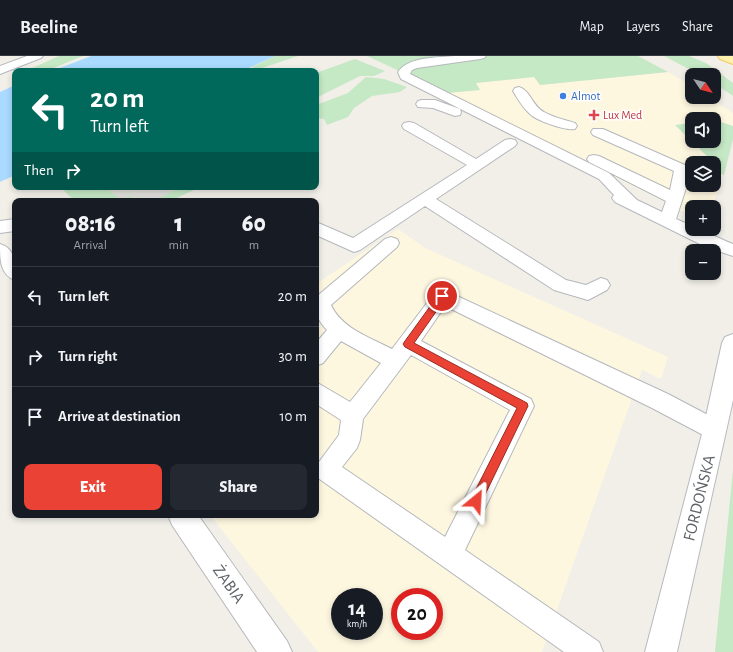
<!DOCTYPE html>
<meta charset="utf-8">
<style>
:root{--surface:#171b24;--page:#242831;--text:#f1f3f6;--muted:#9ea1a6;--line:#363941;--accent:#ea4335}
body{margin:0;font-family:"Alegreya Sans",sans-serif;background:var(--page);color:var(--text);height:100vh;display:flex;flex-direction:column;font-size:15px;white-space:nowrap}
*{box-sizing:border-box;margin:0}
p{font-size:13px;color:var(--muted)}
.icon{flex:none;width:22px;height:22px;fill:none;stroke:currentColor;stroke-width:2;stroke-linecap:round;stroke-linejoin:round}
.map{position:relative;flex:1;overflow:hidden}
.details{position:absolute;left:12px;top:142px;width:307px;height:320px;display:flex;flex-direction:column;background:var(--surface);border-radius:8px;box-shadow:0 2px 6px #0003}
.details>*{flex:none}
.hud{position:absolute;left:12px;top:12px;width:307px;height:122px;border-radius:8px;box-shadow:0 2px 6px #0003;background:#00695c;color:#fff;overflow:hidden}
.needle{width:26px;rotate:125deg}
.fabs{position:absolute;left:685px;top:12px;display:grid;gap:8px}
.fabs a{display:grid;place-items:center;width:36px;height:36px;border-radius:8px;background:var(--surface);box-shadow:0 2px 6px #0003;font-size:20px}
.speed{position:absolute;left:331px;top:532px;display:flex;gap:8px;font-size:20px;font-weight:700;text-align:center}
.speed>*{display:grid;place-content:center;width:52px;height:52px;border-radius:50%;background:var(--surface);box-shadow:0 2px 6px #0003;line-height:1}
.speed small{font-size:10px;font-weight:400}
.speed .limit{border:6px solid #d22;background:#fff;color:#111}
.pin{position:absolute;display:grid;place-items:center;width:34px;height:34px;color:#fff;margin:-17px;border:2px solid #fff;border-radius:50%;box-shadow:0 1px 4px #0007}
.me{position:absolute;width:44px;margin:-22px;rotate:27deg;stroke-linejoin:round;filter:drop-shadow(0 0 3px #0008)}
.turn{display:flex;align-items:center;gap:14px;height:84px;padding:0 12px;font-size:18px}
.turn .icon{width:52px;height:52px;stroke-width:2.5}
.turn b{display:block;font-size:28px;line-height:34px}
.then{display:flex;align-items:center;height:38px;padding:0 12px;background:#0003;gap:8px;font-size:15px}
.eta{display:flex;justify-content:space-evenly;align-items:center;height:68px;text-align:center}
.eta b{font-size:24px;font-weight:800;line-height:28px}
.cta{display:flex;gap:8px;margin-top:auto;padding:8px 12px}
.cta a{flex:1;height:46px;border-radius:8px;background:var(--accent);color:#fff;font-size:16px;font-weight:800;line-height:46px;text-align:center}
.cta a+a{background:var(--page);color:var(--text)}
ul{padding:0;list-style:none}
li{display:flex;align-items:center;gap:12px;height:60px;padding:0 12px;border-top:1px solid var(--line)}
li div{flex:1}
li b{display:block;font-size:15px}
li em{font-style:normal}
header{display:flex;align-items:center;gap:24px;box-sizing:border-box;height:56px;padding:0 20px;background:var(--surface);border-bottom:1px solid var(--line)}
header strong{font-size:19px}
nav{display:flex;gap:22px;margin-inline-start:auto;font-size:14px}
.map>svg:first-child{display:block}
.commercial{fill:#fef7e0;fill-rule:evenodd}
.industrial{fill:#e0deda}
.green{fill:#c5e8c5}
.water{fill:#aadaff}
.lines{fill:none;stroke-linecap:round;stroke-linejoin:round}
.service-casing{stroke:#b5b8bc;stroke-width:2}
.minor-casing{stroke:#b5b8bc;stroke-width:2}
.secondary-casing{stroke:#b6babf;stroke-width:2}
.primary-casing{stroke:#f2c960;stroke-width:2}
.service{fill:#fff;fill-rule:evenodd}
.minor{fill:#fff;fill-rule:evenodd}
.secondary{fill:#fff;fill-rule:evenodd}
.primary{fill:#fff2af;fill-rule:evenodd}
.route{fill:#ea4335;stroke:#982c22}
.shop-dot{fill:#3f7fe0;stroke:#fff;stroke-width:1.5}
.health-dot{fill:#e0444e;stroke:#fff;stroke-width:1.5}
.labels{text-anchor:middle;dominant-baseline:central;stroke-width:3;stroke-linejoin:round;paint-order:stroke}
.far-shop-label{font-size:12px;fill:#366cbe;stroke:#fff;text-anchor:start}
.far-health-label{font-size:12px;fill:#be3a42;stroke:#fff;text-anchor:start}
.near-street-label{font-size:17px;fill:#5f6368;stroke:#fff}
</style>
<header>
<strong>Beeline</strong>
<nav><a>Map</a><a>Layers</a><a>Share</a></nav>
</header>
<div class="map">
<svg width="733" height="596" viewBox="0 0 733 596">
<rect width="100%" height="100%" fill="#f1efe8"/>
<path class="commercial" d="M668 16 692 30V41H708L733 57V81L713 151H692V160L447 37 479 34 475 27 534 21 540 29ZM692 63H714V85H692ZM692 107H714V129H692Z
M398 173 425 192 668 301 661 323 642 314 542 596H318L210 459H316V228ZM340 541H374V575H340ZM400 541H434V575H400Z"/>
<path class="industrial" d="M72 131H200L170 145H75Z"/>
<path class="green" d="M59 0H83L46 15 28 14Z
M275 0H298L256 14 252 11Z
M367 0H638L668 16 540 29 534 21 476 27 480 34 447 37Z
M664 0H689L706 7 733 27V40L714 27V19H700Z
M355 3 385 15 374 20H360L316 42V17Z
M366 21 384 23 407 31 400 36 372 40 354 52 348 61 327 69 324 63 316 62V49L348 37Z
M714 65H718L733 70V83L724 119 714 116V107L675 69 692 67V85H714Z
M67 131H115L109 134 121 144 129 140 134 144 75 145 64 135Z
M180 131H200L170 145H155Z
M733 414V596H715Z"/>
<path class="water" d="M91 0H275L242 15H52Z
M15 29V119L0 126V36Z"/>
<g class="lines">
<g class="service-casing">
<path id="service" d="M27 0H43L41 2 0 18V10Z
M455 0H486L484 2 480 3 417 12 412 14 410 18 609 117 637 144 662 156 666 145 589 106 587 103 589 100 594 99 599 100 670 134 674 115 593 79 591 76 593 73H603L687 110 689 113 687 129 676 163 692 170V173C702 173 722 184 733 188V200L706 191 615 146 612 142 614 139 599 123 401 23 398 16C409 0 438 2 455 0Z
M519 31C530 34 533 51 544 56 553 61 565 64 575 67L577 70 575 73C566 75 537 65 530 58 523 52 518 43 513 35L515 32Z
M422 44H435L460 53 461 56 460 59 455 60 433 52 418 51 416 48 418 45Z
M409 66 414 67 476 103 505 84 510 83 515 84 517 87 515 90 436 143 566 224 586 229 601 222 607 224 610 229 607 234 588 244 554 234 425 150 360 194 354 196 316 179V166L353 182 467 109 404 73 402 70 404 67Z
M15 163V175L0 177V165Z
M391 181 397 183 399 187 397 191 331 249C341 272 371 282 392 293L436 235 442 233 668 338 723 367 726 374 723 381 715 385 707 381 652 352 445 250 421 285 531 343 534 350 465 494 599 586 603 596H564L318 422 316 410 339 379 341 364 316 348V326L350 346 381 307 341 285 323 307 316 310V287L327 274C316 263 316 255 316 241L385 183ZM411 299 510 354 445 481 342 411 357 392 360 384 363 363Z"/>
</g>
<g class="minor-casing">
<path id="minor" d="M0 188C17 193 15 210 15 224 0 219 0 203 0 188Z
M168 459H198L287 585 292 596H257L172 469Z"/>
</g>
<g class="secondary-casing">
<path id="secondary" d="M733 278V344L677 596H645L703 374 722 287 725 281Z"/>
</g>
<g class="primary-casing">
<path id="primary" d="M718 0H733V8L720 3Z"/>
</g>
<use href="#service" class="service"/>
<use href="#minor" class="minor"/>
<use href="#secondary" class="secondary"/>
<use href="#primary" class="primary"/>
</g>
<path class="route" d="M442 237 445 238 446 240 445 243 414 287 527 347 528 350 480 449 476 451 472 449 470 445 472 441 517 352 405 291 403 288 405 285 439 238Z"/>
<circle class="shop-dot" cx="563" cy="40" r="4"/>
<path class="health-dot" d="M592 53h4v4h4v4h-4v4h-4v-4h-4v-4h4z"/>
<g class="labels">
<g class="far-shop-label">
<text x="571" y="40">Almot</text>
</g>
<g class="far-health-label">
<text x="603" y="59">Lux Med</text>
</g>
<g class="near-street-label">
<text transform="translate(699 442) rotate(-76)">FORDOŃSKA</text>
<text transform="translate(229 528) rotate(55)">ŻABIA</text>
</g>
</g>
</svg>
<div class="fabs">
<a><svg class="needle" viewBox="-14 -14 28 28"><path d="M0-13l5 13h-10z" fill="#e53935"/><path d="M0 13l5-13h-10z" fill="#9ea1a6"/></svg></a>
<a><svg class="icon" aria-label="sound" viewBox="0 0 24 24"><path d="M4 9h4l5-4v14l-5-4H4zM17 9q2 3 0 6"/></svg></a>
<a><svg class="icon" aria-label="layers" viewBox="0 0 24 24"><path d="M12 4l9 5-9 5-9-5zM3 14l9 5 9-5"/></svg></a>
<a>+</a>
<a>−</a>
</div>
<div class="speed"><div>14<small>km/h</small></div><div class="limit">20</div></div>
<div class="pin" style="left:442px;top:240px;background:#d93025"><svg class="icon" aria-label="arrive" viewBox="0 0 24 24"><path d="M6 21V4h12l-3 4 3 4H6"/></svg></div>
<svg class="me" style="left:476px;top:445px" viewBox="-20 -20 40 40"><path d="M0-17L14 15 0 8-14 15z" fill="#ea4335" stroke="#fff" stroke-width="4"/></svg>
<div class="hud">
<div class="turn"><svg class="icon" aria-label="left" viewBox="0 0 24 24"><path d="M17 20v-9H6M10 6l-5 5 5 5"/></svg><div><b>20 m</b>Turn left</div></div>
<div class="then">Then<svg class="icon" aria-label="right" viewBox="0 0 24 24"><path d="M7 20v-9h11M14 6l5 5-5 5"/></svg></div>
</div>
<section class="details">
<div class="eta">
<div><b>08:16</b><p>Arrival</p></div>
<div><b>1</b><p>min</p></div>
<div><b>60</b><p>m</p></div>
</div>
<ul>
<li><svg class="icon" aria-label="left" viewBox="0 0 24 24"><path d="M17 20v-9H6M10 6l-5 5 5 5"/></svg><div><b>Turn left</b></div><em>20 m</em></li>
<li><svg class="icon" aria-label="right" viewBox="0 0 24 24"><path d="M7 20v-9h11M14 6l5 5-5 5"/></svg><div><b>Turn right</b></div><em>30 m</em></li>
<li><svg class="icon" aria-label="arrive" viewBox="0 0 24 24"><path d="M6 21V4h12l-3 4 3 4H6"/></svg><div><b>Arrive at destination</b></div><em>10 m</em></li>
</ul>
<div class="cta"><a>Exit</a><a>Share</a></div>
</section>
</div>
